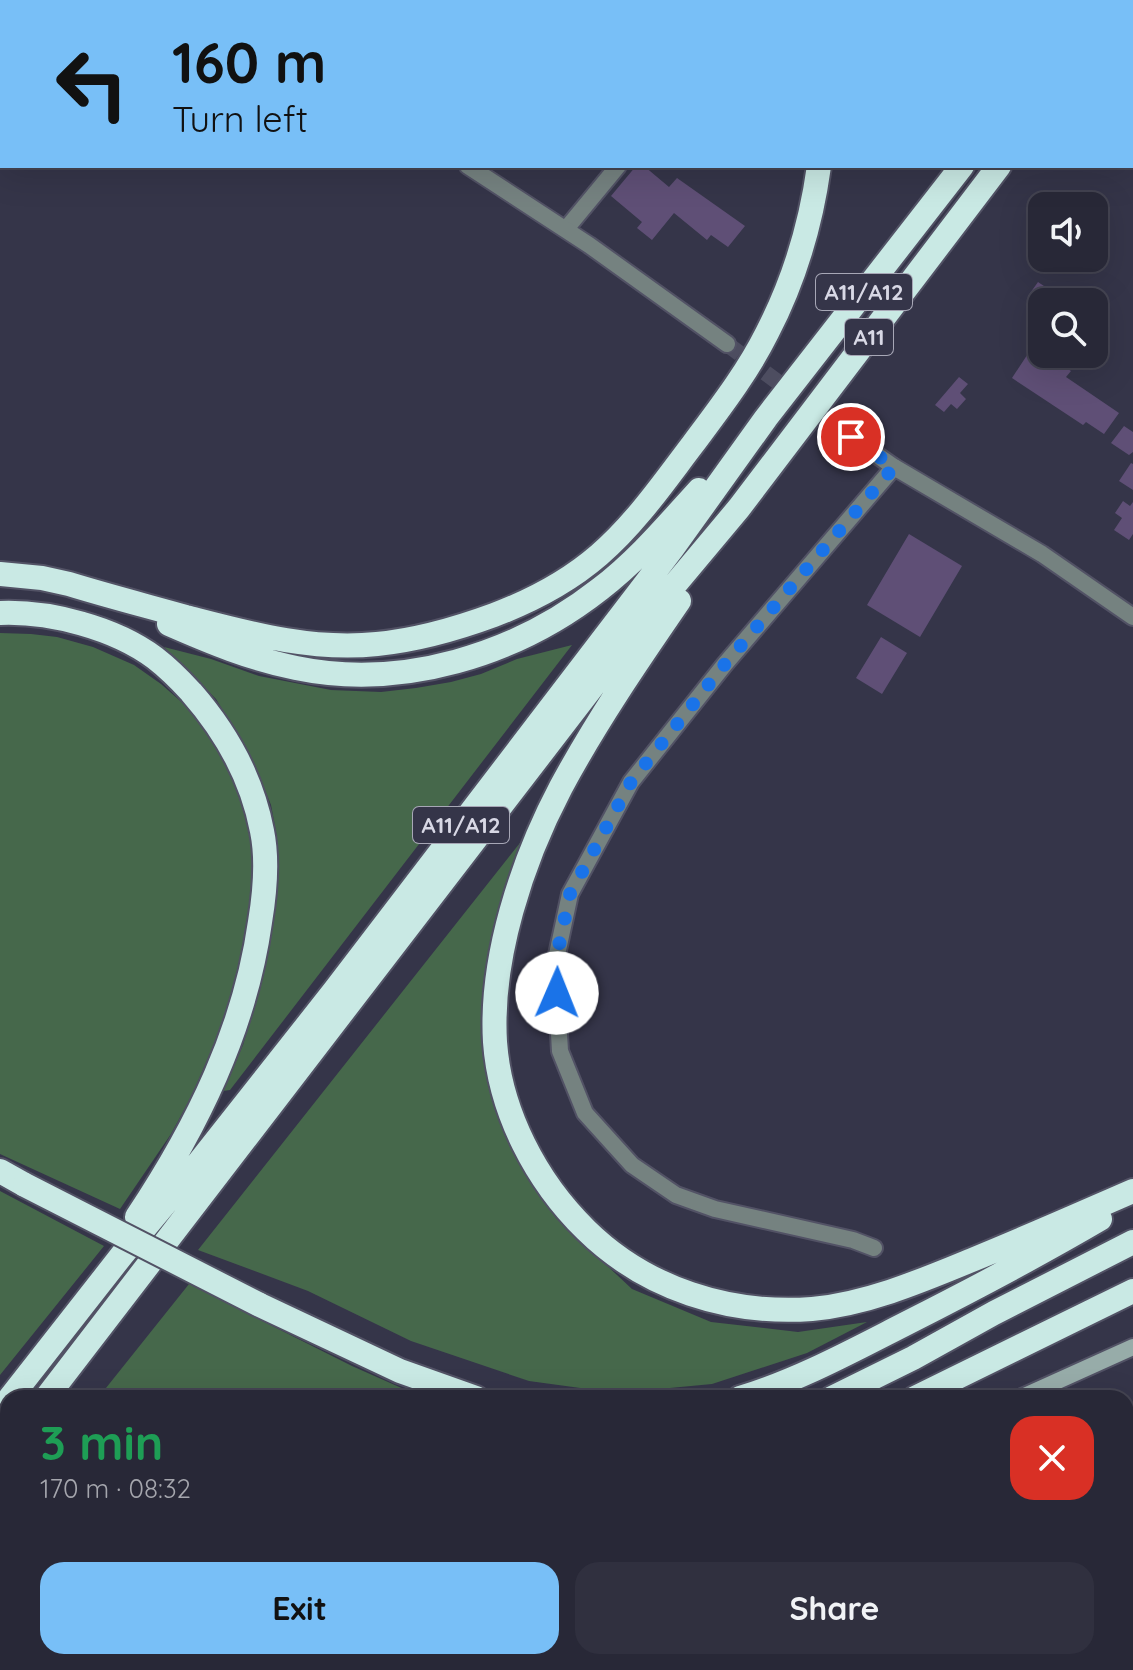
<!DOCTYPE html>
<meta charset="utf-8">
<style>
:root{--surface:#282837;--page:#30303f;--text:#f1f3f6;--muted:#a5a6ad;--line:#444452;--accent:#78bff7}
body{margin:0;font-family:Quicksand,sans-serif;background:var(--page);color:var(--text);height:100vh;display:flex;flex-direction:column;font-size:30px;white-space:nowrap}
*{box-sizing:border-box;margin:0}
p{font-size:26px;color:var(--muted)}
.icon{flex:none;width:44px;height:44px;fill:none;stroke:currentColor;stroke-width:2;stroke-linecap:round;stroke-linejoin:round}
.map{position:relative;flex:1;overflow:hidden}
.sheet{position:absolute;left:0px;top:1390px;width:1134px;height:280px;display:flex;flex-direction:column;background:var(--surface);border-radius:24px 24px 0 0;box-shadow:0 8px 32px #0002,0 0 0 2px var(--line)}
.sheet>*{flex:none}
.guide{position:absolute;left:0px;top:0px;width:1134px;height:168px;box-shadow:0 8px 32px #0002,0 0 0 2px var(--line);background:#78bff7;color:#111;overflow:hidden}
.buttons{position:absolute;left:1028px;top:192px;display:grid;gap:16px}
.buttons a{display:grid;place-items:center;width:80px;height:80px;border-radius:16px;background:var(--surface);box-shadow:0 8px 32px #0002,0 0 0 2px var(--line);font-size:40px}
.pin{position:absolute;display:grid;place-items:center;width:68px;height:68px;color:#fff;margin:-34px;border:4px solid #fff;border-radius:50%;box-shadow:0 2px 8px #0007}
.me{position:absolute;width:88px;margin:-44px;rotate:1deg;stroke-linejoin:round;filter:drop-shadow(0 0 6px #0008)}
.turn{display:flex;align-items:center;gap:28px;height:168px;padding:0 40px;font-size:36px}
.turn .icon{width:104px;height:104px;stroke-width:2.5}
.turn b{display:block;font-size:56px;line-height:68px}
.round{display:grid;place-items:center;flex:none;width:84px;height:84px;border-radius:24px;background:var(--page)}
.overview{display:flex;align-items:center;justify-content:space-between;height:136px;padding:0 40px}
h1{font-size:48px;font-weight:700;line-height:60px;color:#1e9e55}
.primary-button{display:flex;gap:16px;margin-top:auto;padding:16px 40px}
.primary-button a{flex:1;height:92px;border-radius:24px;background:var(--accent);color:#111;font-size:32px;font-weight:700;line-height:92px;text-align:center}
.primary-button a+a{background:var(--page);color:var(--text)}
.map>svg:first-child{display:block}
.green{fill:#46684b}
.forest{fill:#4d7051}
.building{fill:#5f4f76}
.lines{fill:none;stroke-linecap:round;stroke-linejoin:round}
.street-tunnel{stroke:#4d4d60;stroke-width:16;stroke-dasharray:16 8;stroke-linecap:butt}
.lane-casing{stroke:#525265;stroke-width:20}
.street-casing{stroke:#525265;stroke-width:20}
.secondary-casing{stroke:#525265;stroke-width:20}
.highway-casing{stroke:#525265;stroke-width:28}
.path{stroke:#8c8c9c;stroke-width:5;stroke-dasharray:2 6;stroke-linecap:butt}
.lane{stroke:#758280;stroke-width:16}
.street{stroke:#758280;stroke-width:16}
.secondary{stroke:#97aca9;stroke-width:16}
.highway{stroke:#c9e9e4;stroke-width:24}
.highway-bridge-casing{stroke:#525265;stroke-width:28;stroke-linecap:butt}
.highway-bridge{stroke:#c9e9e4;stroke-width:24}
.route{stroke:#1a73e8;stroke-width:14;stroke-dasharray:0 25.2}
.labels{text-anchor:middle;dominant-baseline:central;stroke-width:8;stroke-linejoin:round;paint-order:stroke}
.shield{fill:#353549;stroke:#a7a7b6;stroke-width:2}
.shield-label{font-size:22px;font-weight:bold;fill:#d8d8e5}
</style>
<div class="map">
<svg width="1133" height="1670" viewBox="0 0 1133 1670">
<rect width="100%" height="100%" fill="#353549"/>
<path class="green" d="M0 633 31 634 57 637 93 647 134 665 161 684 202 720 229 763 250 816 257 867 242 965 227 1015 191 1097 171 1134 120 1209 0 1154Z
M572 645 230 1090 223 1091 243 1045 263 977 276 904 278 872 277 837 271 805 254 763 216 699 164 647 211 659 259 676 331 690 381 692 416 688 451 682 481 674 517 659Z
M527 834 492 951 513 1145 556 1218 632 1289 711 1322 798 1332 867 1322 807 1353 712 1384 617 1393 529 1381 411 1341 308 1291 198 1250Z
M0 1191 104 1246 0 1375Z
M189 1284 352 1366 424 1398H98Z"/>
<path class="forest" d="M714 1662H777L793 1670H696Z"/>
<path class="building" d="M636 166H644L669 187 677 178 745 226 728 247 711 235 707 240 674 213 652 240 637 228 642 222 611 196Z
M1038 282 1056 294 1051 302H1042V306L1028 296Z
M1033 346 1042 351V354H1046L1071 371 1066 377 1119 413 1104 434 1086 422 1083 425 1012 378Z
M959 377 968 384 960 393 966 399 957 409 951 404 944 412 935 405Z
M1124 426 1133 432V452L1129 455 1111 443Z
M1131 463 1133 464V490L1119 481Z
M1123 501 1130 506 1133 502V534L1129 540 1114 530 1122 518 1115 513Z
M909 534 962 566 920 637 867 605Z
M881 637 907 653 882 694 856 678Z
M974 1662H1125L1133 1666V1670H972L970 1669Z"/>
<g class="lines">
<path class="street-tunnel" d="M727 344 851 437"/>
<g class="lane-casing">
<path id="lane" d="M566 229 618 166
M874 1248 853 1240 715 1209 676 1195 632 1165 585 1113 560 1051 555 964 570 894 631 782 725 664 894 467"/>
</g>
<g class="street-casing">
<path id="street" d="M242 0 245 2
M468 166 589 245 727 344
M851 437 894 467 1042 554 1133 617"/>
</g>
<g class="secondary-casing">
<path id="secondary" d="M1020 1398 1133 1347
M0 1590 8 1596
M149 1662 182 1670
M378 1670 412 1662"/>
</g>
<g class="highway-casing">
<path id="highway" d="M817 0V2
M1050 0 1052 2
M1113 0 1116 2
M1091 2 1092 0
M1132 14 1133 15
M1132 63 1133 64
M0 574 42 578 69 584C108 596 147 606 186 617 248 633 311 651 377 644 418 640 456 629 494 615 531 601 569 581 599 555 636 523 664 482 693 444 719 409 747 373 767 333 794 281 811 224 819 166
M679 601C637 662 596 722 561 787 522 861 490 958 495 1042 500 1112 536 1181 586 1230 646 1289 729 1315 812 1309 867 1304 921 1281 972 1260 1026 1238 1080 1214 1133 1191
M0 613C50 611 115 628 155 658 168 668 180 680 191 692 226 732 252 778 262 831 268 860 265 892 260 922 245 1029 197 1127 137 1217
M169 624C210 642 251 659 296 668 402 690 516 655 600 589 637 561 668 524 699 490
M0 1171 25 1185
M258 1304 400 1371 476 1398
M10 1398 122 1255 193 1170 335 990 672 549 766 418 962 166
M46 1398 626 643 739 508 999 166
M740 1398C799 1380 852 1351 907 1323 972 1290 1037 1256 1100 1219
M832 1398 913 1358 994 1313 1133 1242
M915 1398 1133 1291
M0 1457 8 1447
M0 1539 8 1544
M0 1572 8 1568"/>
</g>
<path class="path" d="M1126 1430 1133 1427
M938 1662 953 1670"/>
<use href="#lane" class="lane"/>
<use href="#street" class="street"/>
<use href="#secondary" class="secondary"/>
<use href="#highway" class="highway"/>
<g class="highway-bridge-casing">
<path id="highway-bridge" d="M25 1185 258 1304"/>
</g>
<use href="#highway-bridge" class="highway-bridge"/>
</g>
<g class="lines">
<path class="route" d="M557 993 555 964 570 894 631 782 725 664 894 467 851 437"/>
</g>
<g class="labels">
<g class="shield">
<rect x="816" y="274" width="96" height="36" rx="6"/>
<rect x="845" y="319" width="48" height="36" rx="6"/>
<rect x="413" y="807" width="96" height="36" rx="6"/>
</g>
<g class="shield-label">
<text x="864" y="292">A11/A12</text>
<text x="869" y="337">A11</text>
<text x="461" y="825">A11/A12</text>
</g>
</g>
</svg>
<div class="buttons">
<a><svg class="icon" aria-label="sound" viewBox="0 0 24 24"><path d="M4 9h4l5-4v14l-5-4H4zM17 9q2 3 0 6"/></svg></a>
<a><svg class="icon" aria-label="search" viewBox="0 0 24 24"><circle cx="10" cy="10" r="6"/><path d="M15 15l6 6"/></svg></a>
</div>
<div class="pin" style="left:851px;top:437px;background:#d93025"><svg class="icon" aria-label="arrive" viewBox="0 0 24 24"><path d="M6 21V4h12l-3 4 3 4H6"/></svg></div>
<svg class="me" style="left:557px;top:993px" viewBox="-20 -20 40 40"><circle r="19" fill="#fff"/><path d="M0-13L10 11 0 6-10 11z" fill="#1a73e8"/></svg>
<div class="guide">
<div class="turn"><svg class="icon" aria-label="left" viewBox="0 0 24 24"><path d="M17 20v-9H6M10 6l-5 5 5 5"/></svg><div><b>160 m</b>Turn left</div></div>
</div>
<section class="sheet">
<div class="overview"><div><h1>3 min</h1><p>170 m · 08:32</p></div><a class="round" style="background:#d93025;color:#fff"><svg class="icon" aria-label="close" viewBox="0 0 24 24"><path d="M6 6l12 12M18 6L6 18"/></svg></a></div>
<div class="primary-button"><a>Exit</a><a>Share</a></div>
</section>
</div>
